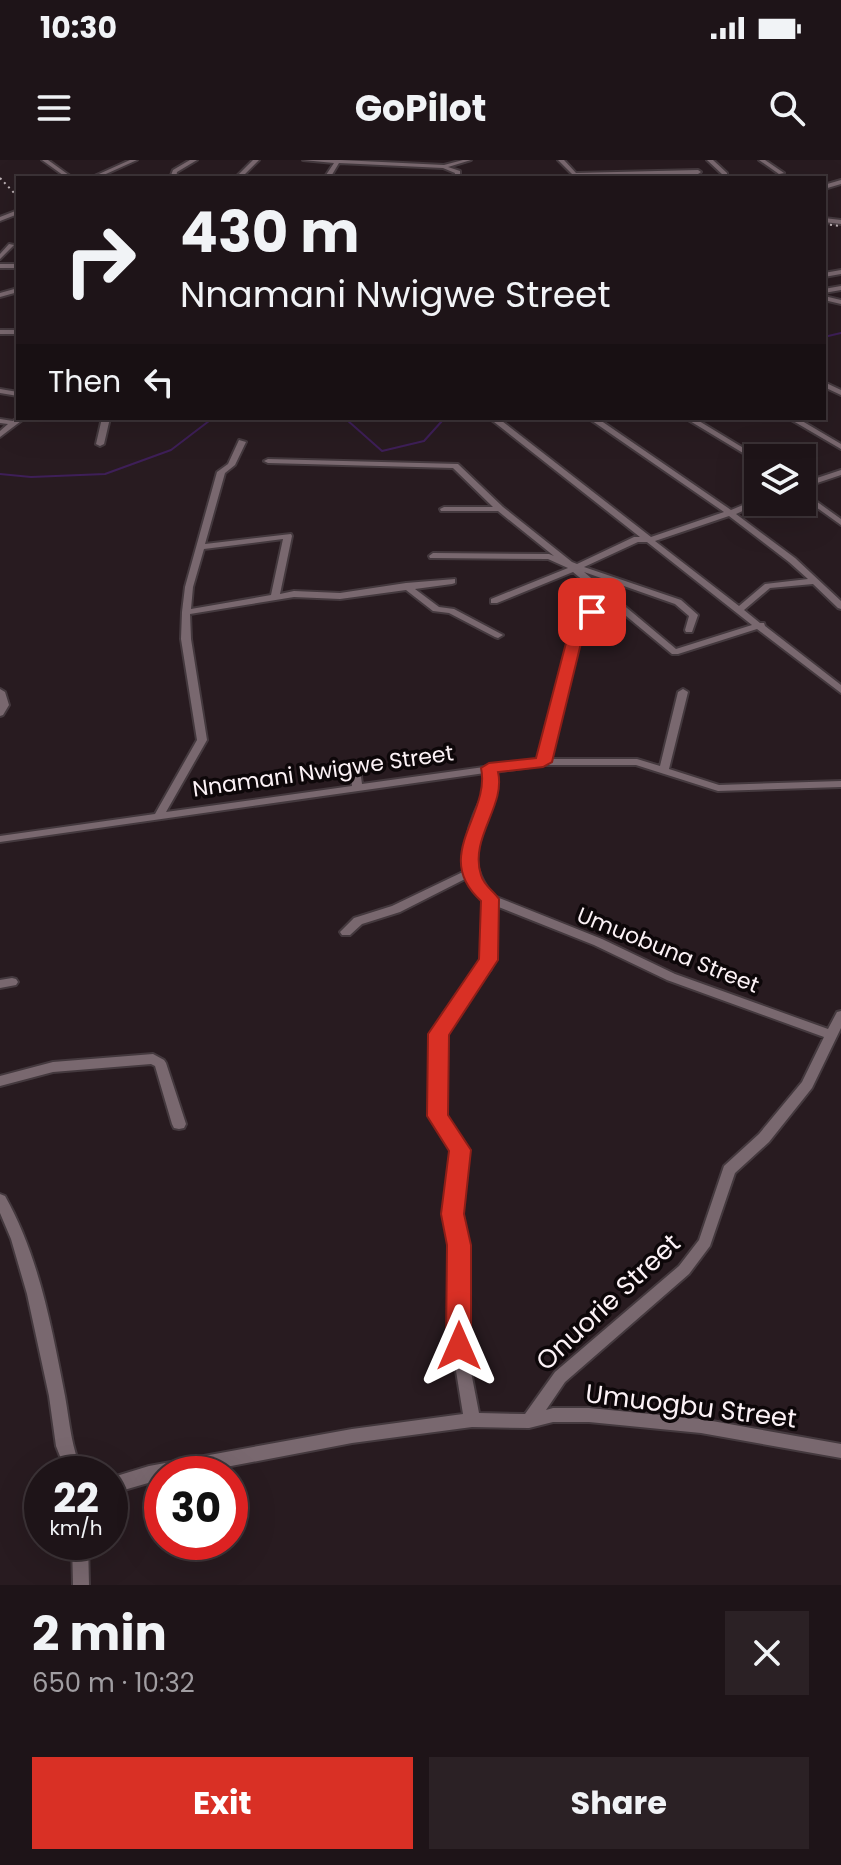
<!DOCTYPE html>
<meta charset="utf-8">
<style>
:root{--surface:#1e1418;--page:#2b2125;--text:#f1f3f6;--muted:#a19ea2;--line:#3c3337;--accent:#d93025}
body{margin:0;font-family:Poppins,sans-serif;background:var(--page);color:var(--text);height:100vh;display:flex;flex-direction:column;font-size:30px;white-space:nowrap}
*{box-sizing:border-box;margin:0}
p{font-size:26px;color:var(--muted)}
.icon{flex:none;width:44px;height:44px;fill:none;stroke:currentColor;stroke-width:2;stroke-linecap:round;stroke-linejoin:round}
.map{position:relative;height:1425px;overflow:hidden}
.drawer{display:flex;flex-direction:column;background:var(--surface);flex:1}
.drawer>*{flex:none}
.banner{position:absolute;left:16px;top:16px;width:810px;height:244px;border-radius:0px;box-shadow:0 8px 32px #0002,0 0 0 2px var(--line);background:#1e1418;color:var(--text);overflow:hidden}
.fabs{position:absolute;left:744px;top:284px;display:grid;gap:16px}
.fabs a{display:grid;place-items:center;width:72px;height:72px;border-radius:0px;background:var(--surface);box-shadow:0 8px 32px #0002,0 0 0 2px var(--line);font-size:40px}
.speed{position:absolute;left:24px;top:1296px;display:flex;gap:16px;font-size:40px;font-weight:700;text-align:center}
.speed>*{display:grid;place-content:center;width:104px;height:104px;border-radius:50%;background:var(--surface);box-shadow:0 8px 32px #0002,0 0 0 2px var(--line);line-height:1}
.speed small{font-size:20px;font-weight:400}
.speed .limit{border:12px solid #d22;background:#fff;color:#111}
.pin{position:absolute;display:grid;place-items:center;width:68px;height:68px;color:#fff;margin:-34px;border-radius:16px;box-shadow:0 4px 12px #0006}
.me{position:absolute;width:88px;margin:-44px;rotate:0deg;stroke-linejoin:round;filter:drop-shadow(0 0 6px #0008)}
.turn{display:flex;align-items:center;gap:28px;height:168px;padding:0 32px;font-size:36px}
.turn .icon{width:104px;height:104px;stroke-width:2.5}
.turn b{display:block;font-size:56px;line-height:68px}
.then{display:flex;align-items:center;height:76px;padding:0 32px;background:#0003;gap:16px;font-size:30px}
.round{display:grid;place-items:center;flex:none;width:84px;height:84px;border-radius:0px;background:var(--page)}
.head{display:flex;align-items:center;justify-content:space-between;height:136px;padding:0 32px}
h1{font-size:48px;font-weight:700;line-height:60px}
.cta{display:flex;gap:16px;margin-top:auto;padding:16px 32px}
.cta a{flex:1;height:92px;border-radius:0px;background:var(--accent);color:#fff;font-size:32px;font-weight:700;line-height:92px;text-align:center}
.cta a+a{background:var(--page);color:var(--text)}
.status{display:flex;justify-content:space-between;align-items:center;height:56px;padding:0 40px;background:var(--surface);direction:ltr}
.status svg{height:22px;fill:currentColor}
header{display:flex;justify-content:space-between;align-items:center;height:104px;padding:0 32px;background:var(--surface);font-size:36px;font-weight:700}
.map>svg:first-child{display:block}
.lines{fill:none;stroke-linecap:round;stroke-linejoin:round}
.stream{stroke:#3e1f58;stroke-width:2}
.street-casing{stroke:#44393e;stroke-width:4}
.street{fill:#79686f;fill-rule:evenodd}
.rail{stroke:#bfb4b8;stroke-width:2;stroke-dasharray:2 4;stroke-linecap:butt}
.route{fill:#d93025;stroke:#8d1f18;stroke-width:2}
.labels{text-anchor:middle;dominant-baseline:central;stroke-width:7;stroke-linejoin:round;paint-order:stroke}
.street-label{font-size:22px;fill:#fcf2f6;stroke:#0d0709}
.near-street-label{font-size:26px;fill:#fcf2f6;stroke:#0d0709}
</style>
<div class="status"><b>10:30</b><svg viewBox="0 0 49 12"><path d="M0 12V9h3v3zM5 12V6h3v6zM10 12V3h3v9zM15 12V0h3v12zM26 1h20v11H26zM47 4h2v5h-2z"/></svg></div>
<header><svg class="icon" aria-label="menu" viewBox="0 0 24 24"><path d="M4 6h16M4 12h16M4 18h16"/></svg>GoPilot<svg class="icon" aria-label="search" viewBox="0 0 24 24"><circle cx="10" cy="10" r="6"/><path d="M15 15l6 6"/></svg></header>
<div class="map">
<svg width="841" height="1425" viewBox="0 0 841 1425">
<rect width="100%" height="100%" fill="#281b20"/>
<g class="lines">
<path class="stream" d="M824 177 841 173
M331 258 347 260 382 291 424 281 442 261 436 258
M0 314 31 317 105 314 171 290 209 261 240 258"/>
<g class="street-casing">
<path id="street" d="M42 0H48L73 18H67Z
M130 0H137L97 18H90Z
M190 0H197L177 12 176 18H170L173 10Z
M253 0H259L241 18H235Z
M303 0H341L444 5 463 0H471L448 7 460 11V18H454L455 13 443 8 339 3 330 18H324L334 3Z
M558 0H564L576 13 698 10 701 12 698 14 575 17Z
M707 0H713L727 13V15H723Z
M759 0H765L784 13 779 14Z
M841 20V24L824 29V25Z
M18 50V54L0 61V57Z
M824 58 841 60V64L824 62Z
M9 84 14 85 0 99V94Z
M0 104H18V108H0Z
M841 110V114L824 117V113Z
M841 126V130L824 133V129Z
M18 128V132L0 137V133Z
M824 136 841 140V144L824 140Z
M0 170H18V174H0Z
M824 222 841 230V235L824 227Z
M0 229 18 232V236L0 233Z
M18 257 25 258 0 277V271L8 264 0 263V259L13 261Z
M102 258H110L104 284 100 286 96 284Z
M489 258H498L651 377 724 352 588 258H597L731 350 755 340 762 342 736 354 795 398 841 441V449L838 448 813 424 770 428 744 450 760 463H764L765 466 841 525V533L757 469 678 494H672L573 412 497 443H491V439L568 408 548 399 430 398 429 396 433 393 549 394 554 396 498 351H441L440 349 444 347H493L453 308 268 303 264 301 268 299 458 304 503 347 572 402 577 404 634 377H640ZM729 356 789 402 808 419 765 424 739 446 655 381ZM638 382H647L752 465 676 489 584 412 675 444 689 456 685 470 686 472H692L698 455 681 440 584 407Z
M685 258H694L760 298H758V302Z
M788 258H797L841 284V289Z
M239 280 246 282 235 305 225 313 205 384 291 374 292 376 280 434 294 431 340 433 406 423 455 419V423L452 424 415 429 439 447 454 449 503 475 498 478 495 477 449 453 433 451 406 430 340 439 294 437 190 454 191 479 207 580 166 652 352 626 350 610 355 607 360 610 362 624 484 607 489 605 493 606 539 600 570 479 589 450 592 449 596 452 580 479 549 599H637L660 606 678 532 683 529 688 532 669 609 719 625 841 621V627L718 631 636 605H543L495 612C500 630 494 631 487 647 473 680 469 708 494 736L602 779 675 814 828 869 837 852 841 851V868L812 928 769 982 735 1013 710 1086 689 1114 565 1222 546 1250 553 1248H589L701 1259 841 1284V1298L701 1273 589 1262H553L529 1268 472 1267 352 1283 189 1314H162V1319L110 1334V1318L149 1306 352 1269 463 1254 452 1186V1085L446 1054 453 991 430 956 431 884 443 854 479 808 485 780 484 740 475 729 469 717 400 752 362 764 350 775H342L340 772 354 758 392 746 467 710C463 691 466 675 473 657 478 642 489 629 485 613L0 682V676L155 654 197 580 181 479 182 452 185 427 217 312 228 304ZM283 379 271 435 191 449 193 427 204 389ZM496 746 594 785 667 820 824 877 802 922 759 974 724 1006 699 1080 679 1106 555 1212 525 1254 479 1253 466 1186V1085L460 1054 467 990 444 955 443 884 453 859 491 809 497 780Z
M841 310V315L802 328V323Z
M802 331 841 359V365L802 337Z
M0 529 5 532 9 545 3 555 0 556Z
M12 818 16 819 18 822 16 825 0 828V820Z
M153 894 164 900 166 903 186 964 184 968 179 969 174 968 172 964 155 906 151 904 53 912 0 926V916L53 902Z
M0 1034 5 1036C39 1096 52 1169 65 1236 70 1264 71 1287 83 1314H67L56 1286 49 1236 27 1134 11 1079 0 1053Z
M72 1382H88L89 1425H73Z"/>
</g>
<use href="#street" class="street"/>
<path class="rail" d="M0 18 18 37
M824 64 841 66"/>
</g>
<path class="route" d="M587 449 599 452 582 479 552 602 543 607 498 612C506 646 469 678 481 715 484 726 493 730 499 739L498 800 449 875 448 955 471 990 464 1054 471 1085V1186L467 1194 459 1197 450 1194 446 1186 447 1085 441 1054 449 991 427 956 428 874 479 799 481 741C431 696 491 654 481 608L489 603 536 598 567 479Z"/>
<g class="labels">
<g class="street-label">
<text transform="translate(323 611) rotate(-8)">Nnamani Nwigwe Street</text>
<text transform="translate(668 790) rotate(22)">Umuobuna Street</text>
</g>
<g class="near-street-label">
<text transform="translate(608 1142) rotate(-43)">Onuorie Street</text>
<text transform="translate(691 1246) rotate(7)">Umuogbu Street</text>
</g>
</g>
</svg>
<div class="fabs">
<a><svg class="icon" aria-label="layers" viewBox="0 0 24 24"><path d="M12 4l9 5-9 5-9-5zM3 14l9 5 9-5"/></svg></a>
</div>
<div class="speed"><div>22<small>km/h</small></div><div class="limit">30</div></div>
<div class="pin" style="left:592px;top:452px;background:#d93025"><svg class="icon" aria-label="arrive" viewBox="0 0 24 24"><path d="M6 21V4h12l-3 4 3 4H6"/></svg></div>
<svg class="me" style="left:459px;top:1186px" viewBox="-20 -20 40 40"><path d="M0-17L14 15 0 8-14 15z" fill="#d93025" stroke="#fff" stroke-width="4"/></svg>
<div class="banner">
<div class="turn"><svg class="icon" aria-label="right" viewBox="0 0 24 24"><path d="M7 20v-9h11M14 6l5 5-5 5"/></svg><div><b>430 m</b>Nnamani Nwigwe Street</div></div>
<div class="then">Then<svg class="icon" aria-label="left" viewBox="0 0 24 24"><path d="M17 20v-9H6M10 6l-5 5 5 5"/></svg></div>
</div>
</div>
<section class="drawer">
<div class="head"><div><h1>2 min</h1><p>650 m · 10:32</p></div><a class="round"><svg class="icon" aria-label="close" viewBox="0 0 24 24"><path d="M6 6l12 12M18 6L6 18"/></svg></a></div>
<div class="cta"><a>Exit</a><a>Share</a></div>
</section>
